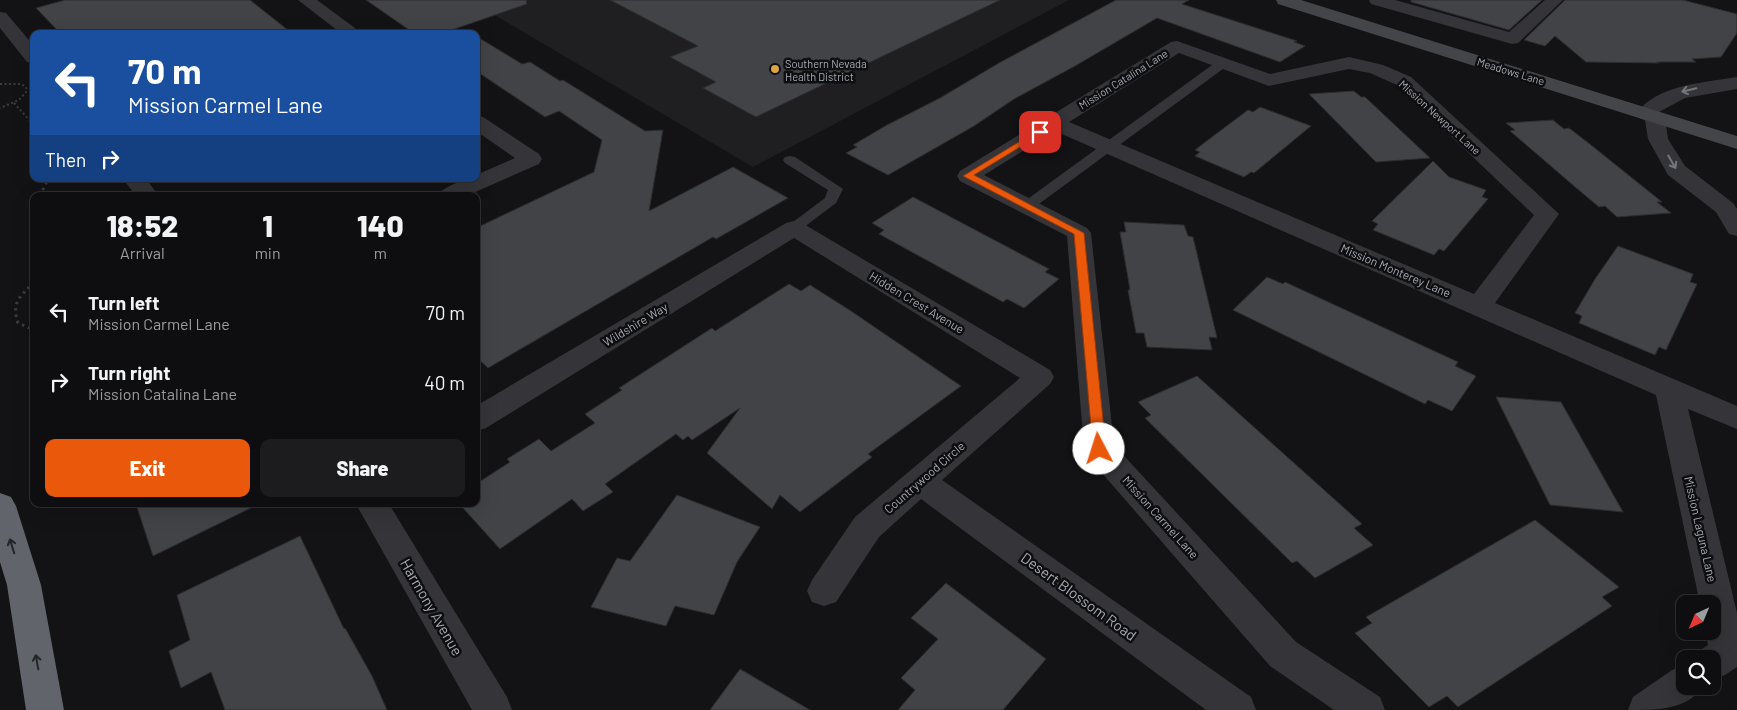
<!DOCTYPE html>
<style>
:root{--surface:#0e0e10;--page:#1c1c1e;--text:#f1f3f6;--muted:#9b9c9f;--line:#2e2e30;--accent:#ea580c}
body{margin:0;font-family:Barlow,sans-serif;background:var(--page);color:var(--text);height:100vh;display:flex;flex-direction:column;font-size:19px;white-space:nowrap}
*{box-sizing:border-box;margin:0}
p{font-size:16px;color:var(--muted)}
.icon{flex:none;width:28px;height:28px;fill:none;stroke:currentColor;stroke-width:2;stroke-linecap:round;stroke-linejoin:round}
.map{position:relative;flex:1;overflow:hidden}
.sheet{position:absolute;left:30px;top:192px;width:450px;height:315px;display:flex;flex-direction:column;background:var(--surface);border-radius:10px;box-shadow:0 5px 20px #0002,0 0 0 1px var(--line)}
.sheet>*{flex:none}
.banner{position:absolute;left:30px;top:30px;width:450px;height:152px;border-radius:10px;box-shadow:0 5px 20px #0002,0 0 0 1px var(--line);background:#1a4fa0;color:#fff;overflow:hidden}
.needle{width:32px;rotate:224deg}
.fabs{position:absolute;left:1676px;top:595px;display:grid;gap:10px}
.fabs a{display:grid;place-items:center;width:45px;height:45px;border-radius:10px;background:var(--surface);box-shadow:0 5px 20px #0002,0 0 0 1px var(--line);font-size:25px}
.pin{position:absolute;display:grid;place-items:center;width:42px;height:42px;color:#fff;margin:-21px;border-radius:10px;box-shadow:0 2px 8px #0006}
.me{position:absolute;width:55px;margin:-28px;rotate:355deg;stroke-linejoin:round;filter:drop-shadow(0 0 4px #0008)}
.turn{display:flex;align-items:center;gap:18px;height:105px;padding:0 15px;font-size:22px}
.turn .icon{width:65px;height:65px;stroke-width:2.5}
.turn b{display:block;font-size:35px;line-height:42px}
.then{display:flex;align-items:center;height:48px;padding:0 15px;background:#0003;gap:10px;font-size:19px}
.eta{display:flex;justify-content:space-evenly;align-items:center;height:85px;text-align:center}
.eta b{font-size:30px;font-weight:800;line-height:35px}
.button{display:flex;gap:10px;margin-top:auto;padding:10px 15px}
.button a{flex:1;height:58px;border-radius:10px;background:var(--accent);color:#fff;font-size:20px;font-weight:800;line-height:58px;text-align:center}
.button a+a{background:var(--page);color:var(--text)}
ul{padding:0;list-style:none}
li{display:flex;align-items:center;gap:15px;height:70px;padding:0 15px}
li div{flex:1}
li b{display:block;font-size:19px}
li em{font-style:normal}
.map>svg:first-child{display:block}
.built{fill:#1f1f21}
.building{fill:#424347;stroke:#2d2d30}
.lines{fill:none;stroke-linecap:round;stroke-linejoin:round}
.path-far1{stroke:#3b3c40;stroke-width:2;stroke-dasharray:2 2.5;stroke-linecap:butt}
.path{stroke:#3b3c40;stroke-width:3;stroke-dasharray:2.5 4;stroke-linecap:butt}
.lane{fill:#353539;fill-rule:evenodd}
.street{fill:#353539;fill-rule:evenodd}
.secondary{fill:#434549;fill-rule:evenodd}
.highway{fill:#61646a;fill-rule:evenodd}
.oneway{stroke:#73767d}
.oneway2{stroke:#232426}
.route{fill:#ea580c;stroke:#983908}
.poi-dot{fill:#dea441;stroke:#0e0e10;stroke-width:2}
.labels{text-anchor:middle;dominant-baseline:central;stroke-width:5;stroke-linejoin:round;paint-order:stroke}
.far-poi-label{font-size:11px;fill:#a6abb4;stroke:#0e0e10;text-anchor:start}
.far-street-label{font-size:11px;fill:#a6abb4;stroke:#0e0e10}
.street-label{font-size:12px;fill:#a6abb4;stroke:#0e0e10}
.near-street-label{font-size:15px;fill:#a6abb4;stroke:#0e0e10}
</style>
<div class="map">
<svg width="1737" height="710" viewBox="0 0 1737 710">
<rect width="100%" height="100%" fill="#131315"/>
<path class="built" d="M469 0H1069L753 167Z"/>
<path class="building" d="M65 0H250L293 34H61L36 8Z
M366 0H526L527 4 440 34H415Z
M610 0H1000L756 117 703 88 716 82 670 57 698 46Z
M1116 0H1189L1182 4 1297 41 1294 42 1305 46 1280 62 1157 18 1075 66 1014 99 974 126 888 175 846 153 857 147 853 145 887 125 940 98 999 63Z
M1411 0H1542L1509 30 1411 2Z
M1565 0H1683L1737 14V33L1721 57 1692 59 1696 62H1657L1659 63 1586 62 1555 36 1545 46 1524 40Z
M476 36 522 64 530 62 560 81 563 80 645 131 663 130 649 211 733 167 788 198 716 239 713 237 488 368 476 357V228L594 172 602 140 559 111 545 117 476 71Z
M1354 91 1361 97H1365L1430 158 1376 162 1309 94Z
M1260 107 1311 126 1254 173 1251 172 1244 177 1195 156 1200 152 1195 150 1212 137 1248 110 1253 112Z
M1553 120 1564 129 1569 128 1591 145 1662 202H1657L1671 213 1617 217 1605 206 1599 207 1574 186 1510 131 1515 130 1506 123Z
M1433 161 1449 177 1486 190 1482 197 1488 199 1444 251 1439 249 1434 255 1373 230 1378 224 1372 221Z
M913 197 1049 269 1045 272 1059 279 1024 308 1007 299 1003 302 879 234 884 230 872 223Z
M1124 222 1184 225 1188 236 1193 237 1217 338 1209 337 1212 350 1147 347 1144 333H1136L1128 290H1130L1120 232H1126Z
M1618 246 1693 274 1690 282 1697 284 1666 350 1659 347 1655 355 1579 323 1582 316 1575 313 1595 279Z
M1267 277 1283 284 1285 282 1458 362 1455 366 1476 376 1452 411 1428 400 1425 404 1233 310Z
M789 284 801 291 810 285 851 311 961 386 868 454 872 457 800 512 780 495 772 509 707 453 740 408 692 440 688 436 683 440 676 434 605 484 613 492 583 511 572 499 500 549 463 508 470 504H476V484L510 462 507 459 539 439 551 451 595 423 585 414 622 390 619 388 712 328 715 331Z
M1197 376 1362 524 1354 528 1373 545 1315 578 1297 561 1292 563 1145 418 1151 415 1138 402Z
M1496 397 1561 402 1623 512 1550 505Z
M677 495 760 527 737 562 714 615 675 606 666 626 591 607 617 558 630 561Z
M136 504H259L153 556Z
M1535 520 1619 587 1602 597 1612 606 1458 707 1447 696 1429 707 1355 633 1372 623 1366 617Z
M300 536 344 629 345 628 372 676 387 710H225L211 672 181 688 169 651 190 640 177 595Z
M946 583 1046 659 1003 710H898L915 690 901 678 938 639 911 618Z
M740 669 810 710H710Z"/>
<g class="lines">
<path class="path-far1" d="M0 84H21L26 87 27 91 19 100 0 108
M14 103 34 125"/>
<path class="path" d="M40 196 48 179
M34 282C20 297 11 302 18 323L34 330"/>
<path class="lane" d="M1223 59 1227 60 1229 63 1227 66 1032 209H1022L1020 206 1022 203 1219 60Z
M790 156 795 157 843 189 836 203 799 231H789L786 228 789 225 825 198 828 190 785 163 783 160 785 157Z"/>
<path class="street" d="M298 0H317L363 34H342Z
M1369 0H1395L1509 32 1545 0H1563L1518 43 1512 44 1371 4Z
M0 12 6 13 34 46V63L27 62 0 28Z
M1177 41 1270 74 1349 57 1383 65 1411 77 1559 214 1495 303 1737 406V429L1688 409 1737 613V667L1725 675 1712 680V659H1695L1699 651 1708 645 1705 631H1712V604H1700L1656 395 1055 131 984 175 1087 228 1091 233 1114 445 1296 642 1380 697 1385 710H1334L1270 666 1088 457 1084 449 1067 236 960 181 957 176 960 171 1171 42ZM1179 53 1269 86 1349 69 1370 73 1397 85 1534 215 1474 294 1069 122Z
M1737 77V89L1685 98 1659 112 1665 117 1668 139 1685 166 1733 203 1737 209V236L1729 234 1716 212 1668 175 1648 139 1645 120 1639 118 1636 114C1657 84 1704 83 1737 77Z
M476 115 483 117 539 154 542 159 539 164 466 196H437C443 186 465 179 476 179V175L515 158 476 131Z
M123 179H146L159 196H136Z
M794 221 802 223 1050 370 1054 377 1050 384 942 480 1251 697 1256 710H1206L921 499 879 537 836 602 824 606 812 602 807 591 812 580 855 517 1020 378 794 238 486 428 476 431V406L786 223Z
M356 504H389L507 697 512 710H472Z
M1685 665V686H1702C1689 710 1656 710 1628 710L1633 697 1672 670Z"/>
<path class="secondary" d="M1276 0H1301L1737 136V149L1278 4Z"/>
<path class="highway" d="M0 493 11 497 16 506 41 585 64 710H26L7 585 0 562Z"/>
</g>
<defs><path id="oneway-shaft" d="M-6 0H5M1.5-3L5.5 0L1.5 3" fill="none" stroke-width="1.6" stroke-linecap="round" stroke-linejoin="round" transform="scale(1.25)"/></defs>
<g class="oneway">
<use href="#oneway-shaft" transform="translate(1689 90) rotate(167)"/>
<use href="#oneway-shaft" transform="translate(1672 162) rotate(60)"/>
</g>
<g class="oneway2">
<use href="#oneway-shaft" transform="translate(12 546) rotate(-107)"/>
<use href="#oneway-shaft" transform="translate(37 662) rotate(-100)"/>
</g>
<path class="route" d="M1040 129 1043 130V133L974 175 1084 233 1106 449 1104 452H1095L1093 449 1074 234 963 176Z"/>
<circle class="poi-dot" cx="775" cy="69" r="5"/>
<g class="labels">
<g class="far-poi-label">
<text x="785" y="63">Southern Nevada<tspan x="785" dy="13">Health District</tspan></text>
</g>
<g class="far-street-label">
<text transform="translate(1511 71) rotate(17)">Meadows Lane</text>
<text transform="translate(1123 79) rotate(-32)">Mission Catalina Lane</text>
<text transform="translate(1440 117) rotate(42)">Mission Newport Lane</text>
</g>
<g class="street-label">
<text transform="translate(1396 270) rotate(23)">Mission Monterey Lane</text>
<text transform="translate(917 302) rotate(31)">Hidden Crest Avenue</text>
<text transform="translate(635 324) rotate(-31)">Wildshire Way</text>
<text transform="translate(924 477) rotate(-41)">Countrywood Circle</text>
<text transform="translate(1161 517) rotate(48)">Mission Carmel Lane</text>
<text transform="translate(1701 529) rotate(77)">Mission Laguna Lane</text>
</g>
<g class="near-street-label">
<text transform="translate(1079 596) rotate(36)">Desert Blossom Road</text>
<text transform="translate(432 607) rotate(60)">Harmony Avenue</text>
</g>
</g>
</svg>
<div class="fabs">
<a><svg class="needle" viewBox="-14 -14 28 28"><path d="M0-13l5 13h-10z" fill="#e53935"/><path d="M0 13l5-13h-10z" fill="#9b9c9f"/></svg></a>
<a><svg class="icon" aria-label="search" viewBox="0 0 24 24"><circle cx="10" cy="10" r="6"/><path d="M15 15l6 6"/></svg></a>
</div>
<div class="pin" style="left:1040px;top:132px;background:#d93025"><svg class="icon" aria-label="arrive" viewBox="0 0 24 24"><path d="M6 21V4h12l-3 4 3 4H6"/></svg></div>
<svg class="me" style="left:1099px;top:449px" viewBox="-20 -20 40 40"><circle r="19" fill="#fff"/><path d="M0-13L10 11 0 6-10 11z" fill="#ea580c"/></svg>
<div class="banner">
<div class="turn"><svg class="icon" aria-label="left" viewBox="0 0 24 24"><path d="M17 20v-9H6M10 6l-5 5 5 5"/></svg><div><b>70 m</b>Mission Carmel Lane</div></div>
<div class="then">Then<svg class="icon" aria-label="right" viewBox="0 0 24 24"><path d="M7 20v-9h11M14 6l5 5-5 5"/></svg></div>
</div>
<section class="sheet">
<div class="eta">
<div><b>18:52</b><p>Arrival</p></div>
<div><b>1</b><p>min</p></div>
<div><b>140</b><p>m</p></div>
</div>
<ul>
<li><svg class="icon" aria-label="left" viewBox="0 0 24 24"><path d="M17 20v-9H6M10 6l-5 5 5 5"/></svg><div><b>Turn left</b><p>Mission Carmel Lane</p></div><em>70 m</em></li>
<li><svg class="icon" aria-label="right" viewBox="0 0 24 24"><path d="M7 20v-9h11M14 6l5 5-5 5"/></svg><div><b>Turn right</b><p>Mission Catalina Lane</p></div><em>40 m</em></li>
</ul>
<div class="button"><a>Exit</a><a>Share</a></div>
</section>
</div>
